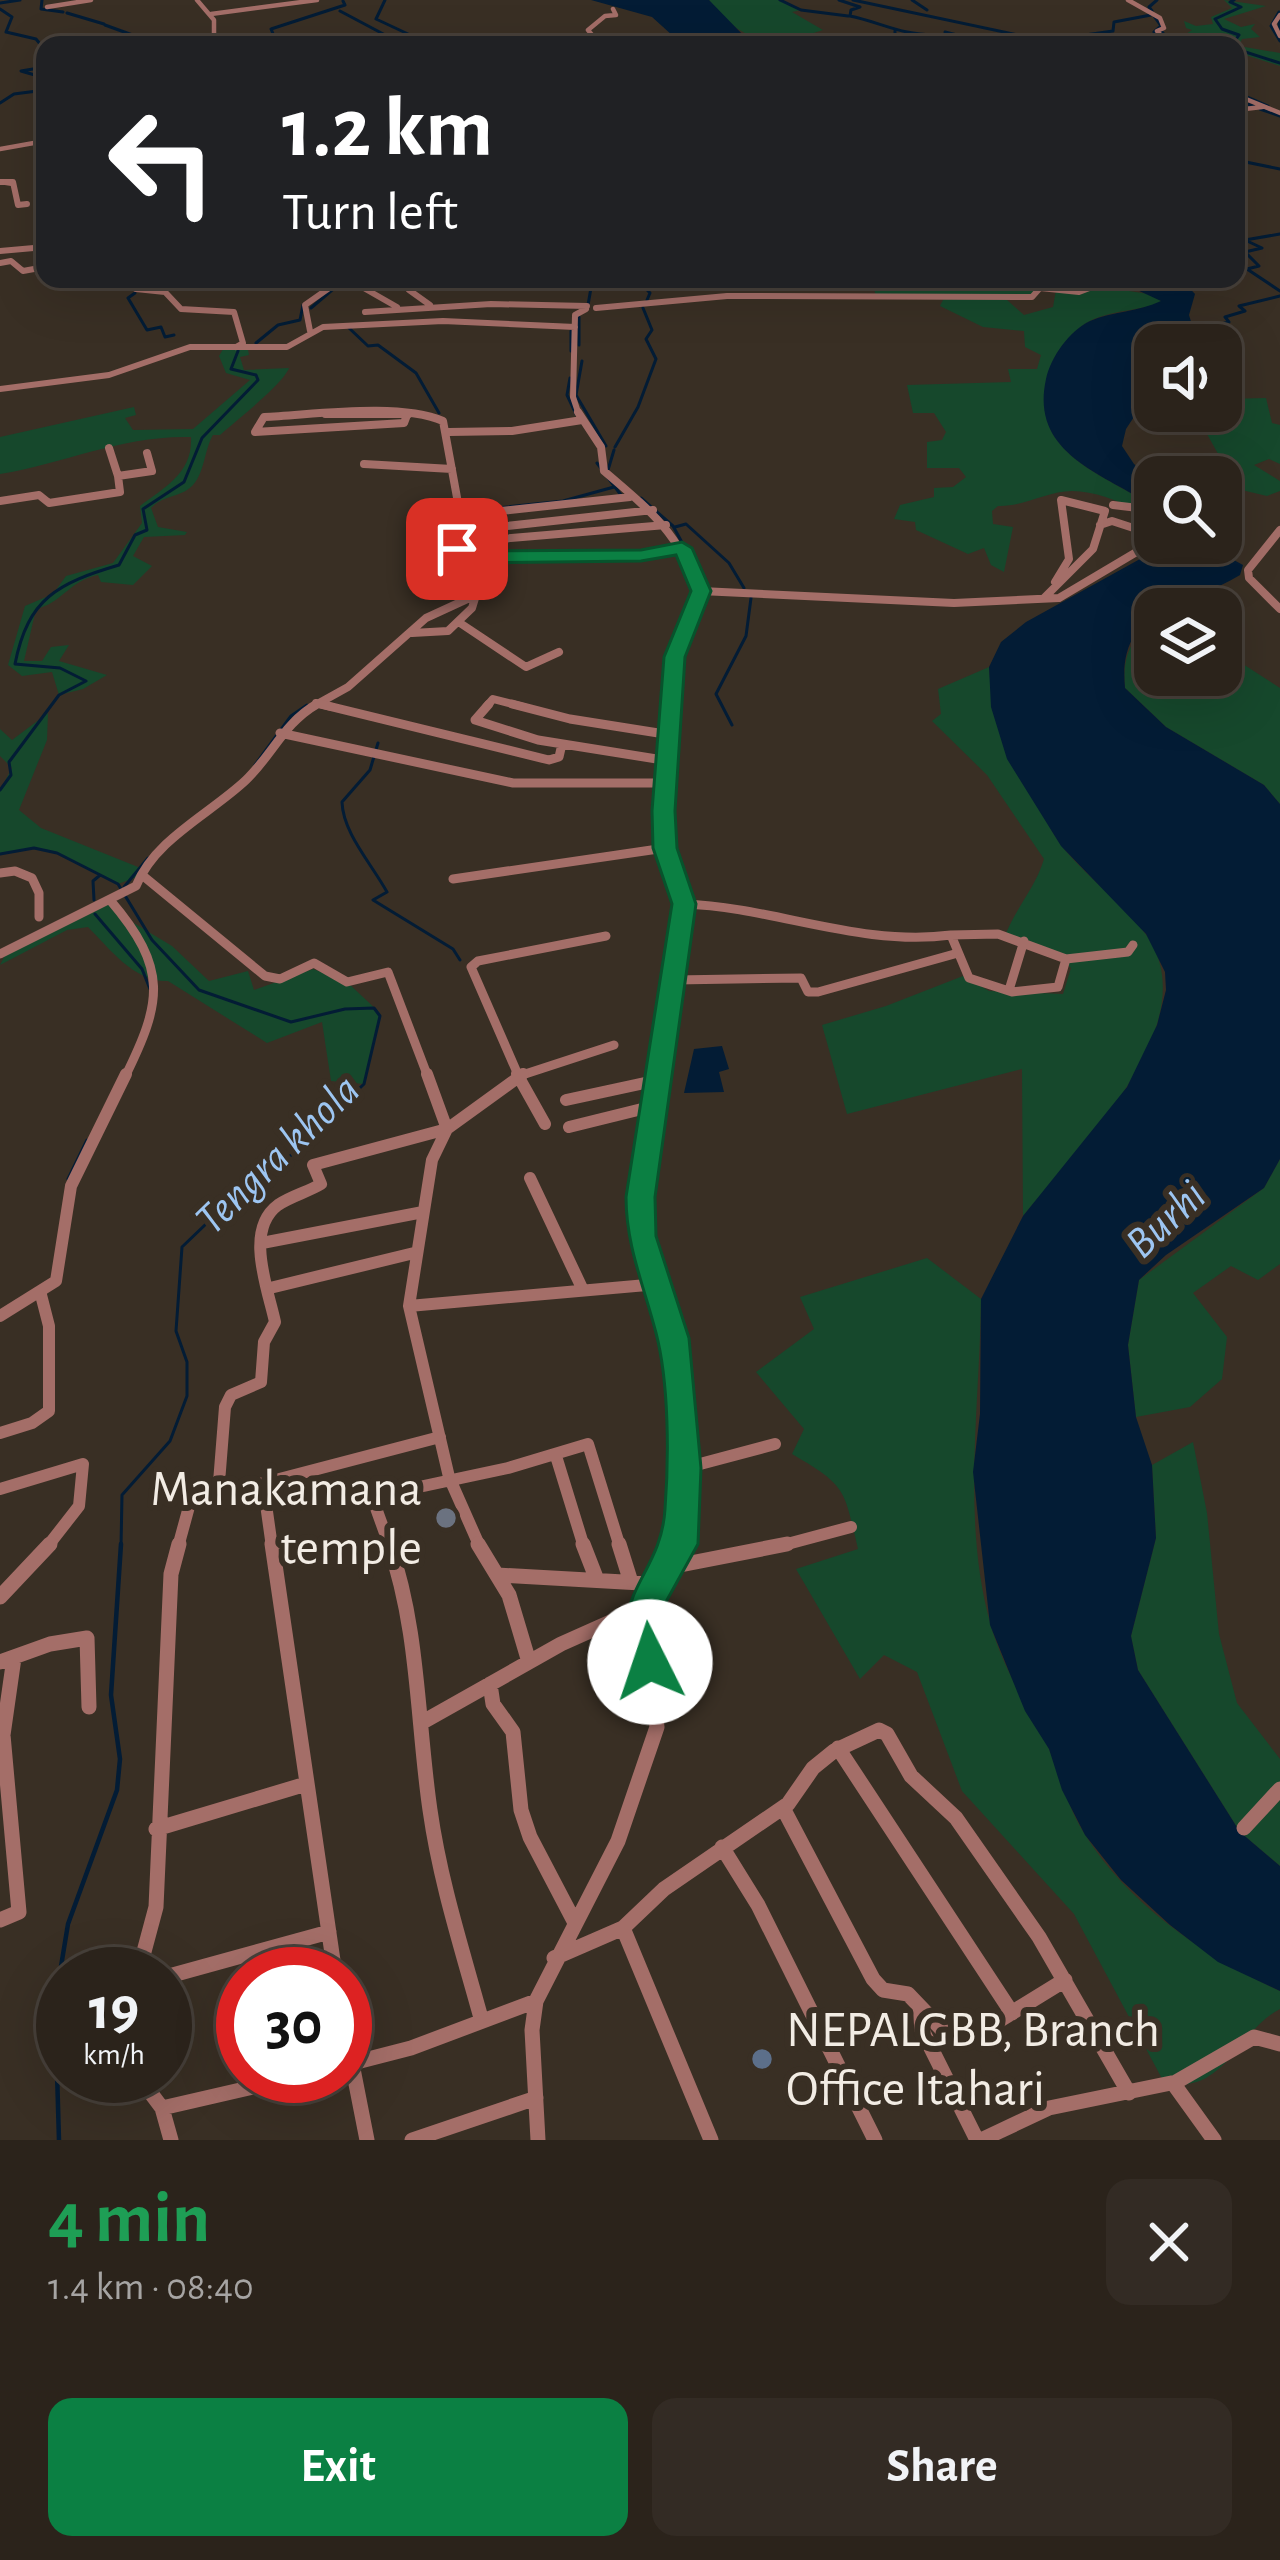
<!DOCTYPE html>
<meta charset="utf-8">
<style>
:root{--surface:#2b231b;--page:#332b24;--text:#f1f3f6;--muted:#a6a4a3;--line:#47403a;--accent:#0b8043}
body{margin:0;font-family:"Alegreya Sans",sans-serif;background:var(--page);color:var(--text);height:100vh;display:flex;flex-direction:column;font-size:45px;white-space:nowrap}
*{box-sizing:border-box;margin:0}
p{font-size:39px;color:var(--muted)}
.icon{flex:none;width:66px;height:66px;fill:none;stroke:currentColor;stroke-width:2;stroke-linecap:round;stroke-linejoin:round}
.map{position:relative;height:2140px;overflow:hidden}
.sheet{display:flex;flex-direction:column;background:var(--surface);flex:1}
.sheet>*{flex:none}
.guide{position:absolute;left:36px;top:36px;width:1209px;height:252px;border-radius:24px;box-shadow:0 12px 48px #0002,0 0 0 3px var(--line);background:#202124;color:#fff;overflow:hidden}
.tools{position:absolute;left:1134px;top:324px;display:grid;gap:24px}
.tools a{display:grid;place-items:center;width:108px;height:108px;border-radius:24px;background:var(--surface);box-shadow:0 12px 48px #0002,0 0 0 3px var(--line);font-size:60px}
.speed{position:absolute;left:36px;top:1947px;display:flex;gap:24px;font-size:60px;font-weight:700;text-align:center}
.speed>*{display:grid;place-content:center;width:156px;height:156px;border-radius:50%;background:var(--surface);box-shadow:0 12px 48px #0002,0 0 0 3px var(--line);line-height:1}
.speed small{font-size:30px;font-weight:400}
.speed .limit{border:18px solid #d22;background:#fff;color:#111}
.pin{position:absolute;display:grid;place-items:center;width:102px;height:102px;color:#fff;margin:-51px;border-radius:24px;box-shadow:0 6px 18px #0006}
.me{position:absolute;width:132px;margin:-66px;rotate:356deg;stroke-linejoin:round;filter:drop-shadow(0 0 9px #0008)}
.turn{display:flex;align-items:center;gap:42px;height:252px;padding:0 48px;font-size:54px}
.turn .icon{width:156px;height:156px;stroke-width:2.5}
.turn b{display:block;font-size:84px;line-height:102px}
.round{display:grid;place-items:center;flex:none;width:126px;height:126px;border-radius:24px;background:var(--page)}
.overview{display:flex;align-items:center;justify-content:space-between;height:204px;padding:0 48px}
h1{font-size:72px;font-weight:700;line-height:90px;color:#1e9e55}
.cta{display:flex;gap:24px;margin-top:auto;padding:24px 48px}
.cta a{flex:1;height:138px;border-radius:24px;background:var(--accent);color:#fff;font-size:48px;font-weight:700;line-height:138px;text-align:center}
.cta a+a{background:var(--page);color:var(--text)}
.map>svg:first-child{display:block}
.green{fill:#16482c}
.water{fill:#031c35}
.lines{fill:none;stroke-linecap:round;stroke-linejoin:round}
.stream-far1{stroke:#031c35;stroke-width:3}
.stream{stroke:#031c35;stroke-width:4.5}
.minor-far5{stroke:#a46e68;stroke-width:4.5}
.minor-far4{stroke:#a46e68;stroke-width:6}
.minor-far3{stroke:#a46e68;stroke-width:8}
.minor-far2{stroke:#a46e68;stroke-width:9}
.minor-far1{stroke:#a46e68;stroke-width:12}
.minor{stroke:#a46e68;stroke-width:15}
.route{fill:#0b8043;stroke:#07532c;stroke-width:3}
.worship-dot{fill:#6b7280;stroke:#392f24;stroke-width:4.5}
.service-dot{fill:#5c6f8a;stroke:#392f24;stroke-width:4.5}
.labels{text-anchor:middle;dominant-baseline:central;stroke-width:12;stroke-linejoin:round;paint-order:stroke}
.water-label{font-size:45px;font-style:italic;fill:#9dc5f1;stroke:#392f24}
.near-poi-label{font-size:51px;fill:#f2ece4;stroke:#392f24;text-anchor:end}
</style>
<div class="map">
<svg width="1280" height="2140" viewBox="0 0 1280 2140">
<rect width="100%" height="100%" fill="#392f24"/>
<path class="green" d="M709 0H780L801 10 792 12 823 30 795 39 811 45C767 45 735 38 709 0Z
M1224 0 1266 6 1224 19 1241 27 1255 24 1251 29 1260 37 1242 39 1239 46 1280 53V66L1236 52V45H1213L1225 43 1222 35 1186 34 1192 30 1186 28 1184 21 1196 26 1213 24 1211 17 1232 8Z
M871 279H1034L1026 281 1022 288 1036 291 1032 297 1007 300 1024 315 1053 307 1056 290 1051 279 1155 295 1162 302C1140 311 1111 310 1090 321 1070 331 1051 357 1047 379 1029 456 1107 474 1155 508V517C1130 507 1100 491 1072 491 1047 491 1024 507 998 506L992 511 993 524 1013 527 1004 572 991 565 984 548 968 554 916 530 915 522 894 519 900 505 934 497V488L953 487 966 477 959 468H927V442L942 440 946 432 934 413H913L907 385 1011 382 1008 369H1037L1041 355 1025 347 1024 331 983 327 940 306 944 298 876 296Z
M225 346 248 350 249 355 240 357 244 370 289 368C283 384 238 419 220 435H213C203 452 205 479 187 490 174 498 163 496 151 508L158 527 187 532 185 535 144 537 133 556 152 566 133 585 101 582 98 575C69 581 62 603 36 609L24 661H42L51 647 69 645 59 661 107 675 83 689 59 695 52 672 22 676 8 665 25 606 53 594 66 576 113 563 142 523 140 506C165 487 193 473 191 437 123 435 66 463 0 474V437L134 407 136 415 125 418 133 430 193 429 250 380 226 373 219 356Z
M1266 398 1272 423 1280 425V464L1269 459 1254 465 1280 481V491L1267 496 1229 487 1226 468 1198 418 1208 411H1221L1225 399Z
M1155 616V675H1221V650L1280 688V804L1264 785 1166 727 1125 688C1122 655 1132 638 1155 616Z
M989 667C992 713 1006 737 1027 777 1038 801 1048 830 1065 850 1091 881 1124 903 1147 936 1208 1024 1077 1151 1023 1216L1022 1069 847 1114 822 1025 886 1006 963 976 989 991 1063 994 1071 968 1046 948 1006 933C1017 907 1036 886 1044 859L987 775 932 721 941 714 938 689Z
M48 713 47 740 19 810 41 828 143 869 142 875 118 884 57 853 34 848 0 854V790L12 768 0 756V729L12 740Z
M110 900 127 919 172 946 209 981 248 971 254 990 313 969 347 982 380 1013 364 1084 331 1081 322 1022 267 1043 168 981C134 982 110 949 88 927L67 930 0 965 7 951Z
M1280 1159V1264L1258 1280 1231 1266 1193 1293 1227 1337 1222 1379 1190 1407 1136 1417 1128 1345 1139 1280 1264 1188Z
M927 1258 981 1299C980 1406 961 1521 991 1626 1004 1671 1029 1708 1049 1749 1061 1777 1067 1806 1084 1833 1129 1906 1205 1956 1280 1991V2009C1248 2026 1237 2060 1206 2078 1196 2084 1179 2085 1167 2088L1074 1914 962 1791 917 1672 884 1655 860 1679 796 1569 858 1549C844 1489 847 1486 792 1454L804 1429 756 1372 814 1329 800 1297Z
M1193 1442 1207 1513 1219 1634 1237 1703 1280 1759V1866L1240 1832 1138 1670 1131 1636 1156 1538 1152 1465Z"/>
<path class="water" d="M591 0H709L745 37 770 45H683L652 17Z
M1072 279H1181L1195 294 1189 315 1197 341 1155 345V385L1126 429 1122 446 1134 464 1155 480V508C1107 474 1029 456 1046 379 1051 357 1069 331 1090 321 1112 311 1139 312 1161 301L1135 289Z
M1221 533 1232 559 1243 565 1240 575C1186 608 1117 605 1125 688L1166 727 1264 785 1280 804V1159L1264 1188 1166 1255 1139 1280 1128 1345 1136 1417 1152 1465 1156 1538 1131 1636 1138 1670 1240 1832 1280 1866V1991L1218 1962 1170 1925 1121 1880 1085 1835 1062 1790 1049 1749 1025 1711 990 1625 973 1472 980 1414 981 1299 1023 1216 1127 1087 1157 1025 1166 990 1165 972 1146 934 1061 846 1007 759 991 707 989 667 1001 642 1026 622 1169 543H1221Z
M722 1046 729 1069 719 1072 724 1092 684 1093 694 1049Z"/>
<g class="lines">
<path class="stream-far1" d="M42 0 41 9 63 12
M385 0 376 19 423 41 418 45
M780 0 801 10 848 16
M839 0 860 7 851 10 850 16C870 20 888 28 907 32 935 38 959 32 985 45
M853 0 1065 45
M912 0 927 10
M0 3 20 0
M0 9 12 17 6 32 36 39 45 50
M340 11 404 45
M1152 11 1149 7 1157 0
M1279 12 1271 26 1280 41
M67 13 104 24
M1154 16 1161 26 1154 32 1166 45
M1279 21 1280 30
M105 25 160 45
M895 30V34L930 45
M945 32 998 45
M1162 32 1173 45
M474 39 489 45
M278 45 271 29 345 5 343 1
M1082 45 1064 38 1113 31 1114 22 1151 15
M1232 45 1239 35 1222 29 1215 19 1241 7 1230 2 1234 0
M1236 49 1280 63
M45 67 21 71 45 78
M1236 92 1268 106
M1236 100 1256 107
M0 103 14 94 45 90
M1260 109 1280 116
M1236 160 1280 169
M1280 234 1245 240 1262 248 1245 252 1259 266 1247 269 1280 291
M316 279 334 283
M366 279 410 290
M637 279 650 293 647 300
M143 289 165 284 162 279
M135 293 128 298 147 330 161 327 165 337 174 335
M588 305 591 288
M311 308 338 285 351 283
M579 317V345
M349 328 368 346 378 345 416 373 439 413
M571 331V351
M1191 331 1229 322 1225 317 1245 311 1239 306 1280 296
M256 343 278 325 300 320 303 305
M582 361 576 395 606 446
M570 378 567 395 576 414
M1221 396 1225 399 1221 400
M1134 414 1155 411
M615 447 638 407 656 359 646 339 652 330 643 308
M597 463 621 495
M608 470 614 450
M641 498 673 526 707 588
M469 511 563 501 614 487
M675 527 686 524 729 563 744 588
M453 547 464 558 454 571 464 584
M732 725 716 694 746 636 751 598
M665 731 667 669 684 624
M378 743 370 770 342 802C343 833 371 863 387 892L373 900 453 949 460 960
M677 754 680 656 708 595
M255 765 291 716 307 705
M0 790 11 775 9 762 59 695 86 681 60 668 15 664C28 598 58 583 119 565L135 535 147 530 143 509 184 482 202 438 258 380 256 375 231 369 238 351
M670 816 677 758
M658 844 661 788
M670 849 691 900
M661 853 672 883
M0 854 34 848 57 853 118 884 152 940 199 990 291 1022 345 1009 374 1008 380 1016 364 1084 286 1160 228 1206 230 1201 182 1247 176 1331 187 1362V1396L170 1441 122 1495 121 1547
M124 887 148 858
M94 900 93 881 99 876
M95 914 142 969 150 989
M671 942 676 892
M639 1172 641 1161
M68 1179 87 1140
M636 1220 638 1186
M667 1547 674 1531 675 1421"/>
<path class="stream" d="M657 1569 668 1544
M59 2140 55 2003 68 1924 117 1790 120 1759 111 1695 121 1544"/>
<path class="minor-far5" d="M197 0 214 20V45
M1128 0 1160 18 1164 28 1157 31 1170 45
M47 7 91 0
M211 14 317 0
M1280 15 1274 24 1280 36
M571 45 592 35 588 30 605 16 616 15 613 9
M1236 95 1280 113
M1236 110 1262 107
M0 149 45 141
M0 182 13 184"/>
<path class="minor-far4" d="M0 182H13L18 205 27 204
M0 251 45 247
M0 263 11 261 23 271 45 267
M137 279 136 289 165 292 181 309 234 312 243 343 236 347
M348 279 397 307
M48 280 58 279
M447 285H596
M1040 288 1079 292 1100 284
M409 290 430 305
M596 308 727 296 1032 297 1040 288 1033 279
M365 312 491 304 587 306
M310 331 305 305 342 279
M0 389 109 375 190 347H287L323 327 443 321 575 327
M325 415H409
M579 415 573 397 575 315 586 309"/>
<path class="minor-far3" d="M578 412 601 447 604 471C653 513 675 530 701 591L674 657 671 707
M407 415 404 423 255 432 264 417C313 415 398 402 443 421L458 503 451 540 467 556 641 555 683 548
M449 432 512 431 582 420
M109 448 118 476
M364 464 452 469
M0 501 39 495 49 503 120 492 118 476 152 471 147 453
M1113 505 1138 508 1155 517
M455 516 630 497
M1100 525 1112 521 1155 535
M1280 530 1248 570 1249 578 1280 609
M452 532 653 510
M453 543 666 525
M701 591 954 603 1059 598 1155 541
M1044 598 1093 549 1105 511 1061 500 1069 559 1055 582
M460 623 526 667 559 652
M412 633 448 631 472 608 476 595
M316 703 332 707
M312 707 348 687 426 618 476 595 457 569 473 557
M486 707 493 699 524 707"/>
<path class="minor-far2" d="M320 704 549 760 559 757 562 744
M489 704 475 720 538 740 669 761
M512 704 570 719 671 735
M280 733 513 783H668
M0 873 15 871 32 878 39 893V917
M142 875 265 976 280 979 314 963 347 982 388 972 428 1077
M453 879 665 848
M110 900C169 969 162 1002 125 1077
M684 904C774 907 860 947 951 935L969 978 1012 992 1058 987 1066 959
M951 935 998 934 1066 959 1128 952 1133 945
M0 954 136 886C155 839 210 814 246 780 273 754 284 723 317 704
M675 980 801 978 808 992H818L958 953
M1009 990 1024 941
M516 1077 614 1045
M519 1077 471 967 478 961 606 936
M655 1077 684 904 665 848 671 704"/>
<path class="minor-far1" d="M427 1074 447 1129 432 1160 409 1306 449 1477 480 1547
M517 1074 545 1124
M655 1074 641 1236 673 1338 685 1468 679 1547
M566 1100 654 1081
M569 1127 650 1107
M530 1178 582 1288
M262 1243 423 1212
M270 1288 414 1253
M409 1306 658 1284
M0 1316 56 1281 71 1186 126 1074
M0 1433 32 1423 49 1411V1326L40 1291
M556 1456 584 1547
M685 1468 775 1444
M263 1483 272 1547
M0 1489 83 1464 79 1506 47 1547
M218 1495 440 1437
M178 1547 190 1503 218 1495 225 1407 231 1395 261 1382 264 1342 275 1322C268 1289 244 1230 278 1205 291 1196 308 1192 321 1184L313 1165 447 1129 523 1074
M390 1547 372 1497 508 1468 588 1444 620 1547
M776 1547 851 1527"/>
<path class="minor" d="M272 1544 335 1974
M389 1544C419 1629 417 1721 430 1810 440 1881 462 1949 481 2018
M478 1544 509 1595 529 1662
M583 1544 597 1580
M619 1544 630 1579
M670 1567 787 1544
M497 1575 659 1584
M0 1597 50 1544
M0 1662 50 1644 87 1638 89 1707
M490 1684 493 1704 513 1732 521 1810 530 1837 574 1921
M421 1723 561 1644 644 1607
M838 1748 1012 2013
M783 1808 873 1979 883 1990 908 1994 954 2042H964L1065 1980
M1244 1828 1280 1789
M156 1829 306 1784
M722 1847 758 1905 875 2140
M0 1920 19 1912 3 1735 14 1658
M623 1928 711 2140
M554 1958 623 1928 664 1889 788 1804 813 1768 834 1751 879 1730 887 1734 911 1776 956 1818 1039 1937 1129 2093
M138 1974 156 1907 171 1574 179 1544
M169 1976 329 1932
M920 2010 922 2030 977 2140
M345 2028 367 2140
M345 2065 411 2048 536 2001
M138 2076 162 2108 171 2140
M1173 2083 1214 2140
M162 2108 301 2076
M412 2140 536 2098
M538 2140 532 2030 536 2001 618 1841 657 1727 644 1607 681 1544
M981 2140 1049 2108 1176 2082 1254 2037 1280 2044"/>
</g>
<path class="route" d="M682 542 692 548 711 591 685 657 675 811 677 848 696 904 655 1197 656 1236 689 1338 701 1468 698 1544 662 1609 669 1662 663 1674 650 1679 637 1674C603 1595 661 1579 665 1509 669 1457 669 1383 656 1333 644 1286 626 1246 626 1197L672 904 653 848 652 811 664 657 691 591 676 555 641 561 473 563 447 549 457 543 477 551 641 550Z"/>
<circle class="worship-dot" cx="446" cy="1518" r="12"/>
<circle class="service-dot" cx="762" cy="2059" r="12"/>
<g class="labels">
<g class="water-label">
<text transform="translate(278 1155) rotate(-44)">Tengra khola</text>
<text transform="translate(1166 1220) rotate(-43)">Burhi</text>
</g>
<g class="near-poi-label">
<text x="422" y="1489">Manakamana<tspan x="422" dy="59">temple</tspan></text>
<text x="786" y="2030" text-anchor="start">NEPALGBB, Branch<tspan x="786" dy="59">Office Itahari</tspan></text>
</g>
</g>
</svg>
<div class="tools">
<a><svg class="icon" aria-label="sound" viewBox="0 0 24 24"><path d="M4 9h4l5-4v14l-5-4H4zM17 9q2 3 0 6"/></svg></a>
<a><svg class="icon" aria-label="search" viewBox="0 0 24 24"><circle cx="10" cy="10" r="6"/><path d="M15 15l6 6"/></svg></a>
<a><svg class="icon" aria-label="layers" viewBox="0 0 24 24"><path d="M12 4l9 5-9 5-9-5zM3 14l9 5 9-5"/></svg></a>
</div>
<div class="speed"><div>19<small>km/h</small></div><div class="limit">30</div></div>
<div class="pin" style="left:457px;top:549px;background:#d93025"><svg class="icon" aria-label="arrive" viewBox="0 0 24 24"><path d="M6 21V4h12l-3 4 3 4H6"/></svg></div>
<svg class="me" style="left:650px;top:1662px" viewBox="-20 -20 40 40"><circle r="19" fill="#fff"/><path d="M0-13L10 11 0 6-10 11z" fill="#0b8043"/></svg>
<div class="guide">
<div class="turn"><svg class="icon" aria-label="left" viewBox="0 0 24 24"><path d="M17 20v-9H6M10 6l-5 5 5 5"/></svg><div><b>1.2 km</b>Turn left</div></div>
</div>
</div>
<section class="sheet">
<div class="overview"><div><h1>4 min</h1><p>1.4 km · 08:40</p></div><a class="round"><svg class="icon" aria-label="close" viewBox="0 0 24 24"><path d="M6 6l12 12M18 6L6 18"/></svg></a></div>
<div class="cta"><a>Exit</a><a>Share</a></div>
</section>
